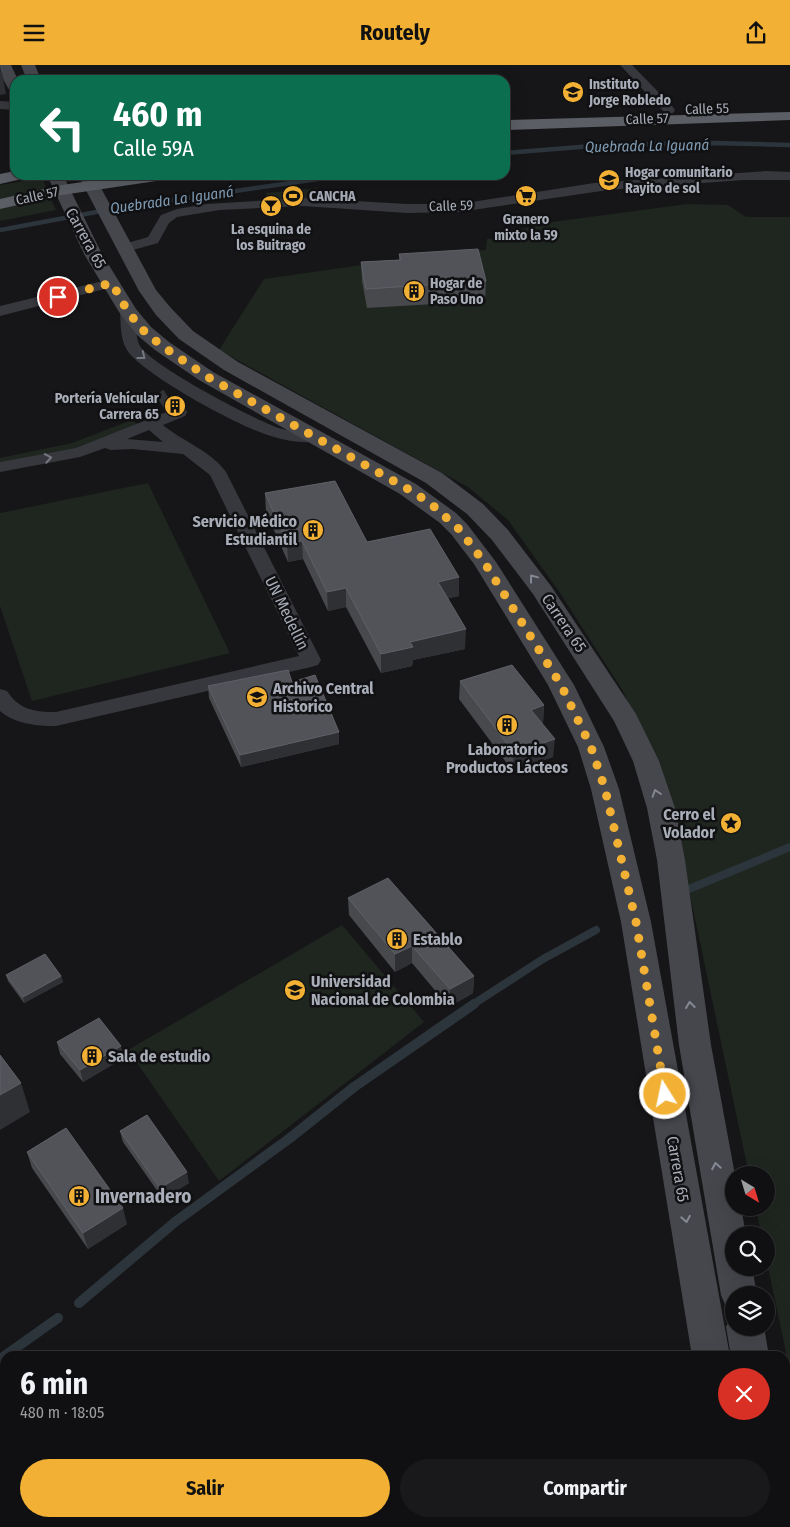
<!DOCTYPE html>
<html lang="es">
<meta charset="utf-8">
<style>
:root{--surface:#101012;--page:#19191b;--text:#f1f3f6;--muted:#9c9d9f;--line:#303032;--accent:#f2b134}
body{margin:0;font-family:"Fira Sans Condensed",sans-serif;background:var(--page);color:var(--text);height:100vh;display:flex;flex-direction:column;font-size:19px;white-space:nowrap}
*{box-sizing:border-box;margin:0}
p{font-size:16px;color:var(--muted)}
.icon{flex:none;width:28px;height:28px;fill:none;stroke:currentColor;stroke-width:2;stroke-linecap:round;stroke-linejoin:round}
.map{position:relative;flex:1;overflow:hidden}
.panel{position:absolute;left:0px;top:1286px;width:790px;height:176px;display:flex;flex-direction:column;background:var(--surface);border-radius:15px 15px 0 0;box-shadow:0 5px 20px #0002,0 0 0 1px var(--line)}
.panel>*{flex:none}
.top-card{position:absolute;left:10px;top:10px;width:500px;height:105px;border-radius:15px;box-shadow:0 5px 20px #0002,0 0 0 1px var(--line);background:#0b6e4f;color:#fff;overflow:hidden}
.needle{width:32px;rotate:142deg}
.controls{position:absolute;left:725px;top:1101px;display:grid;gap:10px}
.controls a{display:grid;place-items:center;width:50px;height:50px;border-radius:50%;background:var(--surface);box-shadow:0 5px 20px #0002,0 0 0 1px var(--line);font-size:25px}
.pin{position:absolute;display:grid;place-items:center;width:42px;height:42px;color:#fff;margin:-21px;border:2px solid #fff;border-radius:50%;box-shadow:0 1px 5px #0007}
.me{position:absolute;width:55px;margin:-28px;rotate:350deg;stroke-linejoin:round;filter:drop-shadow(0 0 4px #0008)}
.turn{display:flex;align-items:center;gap:18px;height:105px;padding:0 20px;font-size:22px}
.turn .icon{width:65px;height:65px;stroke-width:2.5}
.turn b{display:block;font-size:35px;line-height:42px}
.round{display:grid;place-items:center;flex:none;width:52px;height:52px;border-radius:26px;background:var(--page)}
.head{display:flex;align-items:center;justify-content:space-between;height:85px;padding:0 20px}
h1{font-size:30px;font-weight:700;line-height:38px}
.action{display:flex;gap:10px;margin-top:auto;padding:10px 20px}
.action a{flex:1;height:58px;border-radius:30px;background:var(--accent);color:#111;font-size:20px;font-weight:700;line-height:58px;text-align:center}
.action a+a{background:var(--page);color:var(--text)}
header{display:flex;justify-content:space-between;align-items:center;height:65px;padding:0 20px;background:var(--accent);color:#111;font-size:22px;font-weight:700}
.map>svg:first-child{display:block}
.green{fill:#1e261f}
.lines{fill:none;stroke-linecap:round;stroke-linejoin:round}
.stream-far2{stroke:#2c353c;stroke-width:4.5}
.stream-far1{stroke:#2c353c;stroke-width:8}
.stream{stroke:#2c353c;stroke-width:10}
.minor-tunnel{stroke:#333438;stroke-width:17;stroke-dasharray:17 9;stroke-linecap:butt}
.minor{fill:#37383d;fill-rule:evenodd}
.secondary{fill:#45474d;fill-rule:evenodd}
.trunk{fill:#5b5e65;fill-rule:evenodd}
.wall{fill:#47494d}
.shaded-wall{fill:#2f3033}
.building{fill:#525359;stroke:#5f6168}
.oneway{stroke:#757881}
.oneway2{stroke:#858993}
.route{stroke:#f2b134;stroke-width:9;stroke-dasharray:0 16.2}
.labels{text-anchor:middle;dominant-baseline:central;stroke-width:5;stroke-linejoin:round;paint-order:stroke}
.far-poi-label{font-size:14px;font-weight:bold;fill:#a8adb8;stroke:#111113;text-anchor:start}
.far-street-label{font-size:14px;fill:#a8adb8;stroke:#111113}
.far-water-label{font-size:15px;font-style:italic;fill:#7f9bb3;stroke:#111113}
.street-label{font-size:16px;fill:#a8adb8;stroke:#111113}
.poi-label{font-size:16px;font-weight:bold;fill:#a8adb8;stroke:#111113;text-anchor:start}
.near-poi-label{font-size:19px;font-weight:bold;fill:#a8adb8;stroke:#111113;text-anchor:start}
</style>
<header><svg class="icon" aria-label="menu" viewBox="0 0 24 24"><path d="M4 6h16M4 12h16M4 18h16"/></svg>Routely<svg class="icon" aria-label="share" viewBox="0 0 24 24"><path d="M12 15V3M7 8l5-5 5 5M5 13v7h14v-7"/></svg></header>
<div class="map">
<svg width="790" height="1462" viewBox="0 0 790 1462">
<rect width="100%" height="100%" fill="#161618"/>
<path class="green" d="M42 113 56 145 0 156V120Z
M317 123 320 134 269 135 266 128Z
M687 139 728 140 746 152H790V1306L766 1193V1170H761L756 1143 766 1142V1110H749L685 806 659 710 623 626 560 528 508 455 468 422 219 285 264 214 453 187 486 185 487 174 510 172 518 165 552 157Z
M132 355 139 360 77 385 0 399V393L72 378Z
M148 418 230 588 32 636 0 541V448Z
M342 860 424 957 219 1116 128 985Z"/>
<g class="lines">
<path class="stream-far2" d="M505 88 605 80 712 78 790 80
M0 165 118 143 345 110"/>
<path class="stream-far1" d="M689 824 790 782
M472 940 543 894 596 865"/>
<path class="stream" d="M79 1238 175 1157 290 1073 354 1022 474 939
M0 1294 58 1253"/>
<path class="minor-tunnel" d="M160 337 168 332"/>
<path class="minor" d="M620 0H632L673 42 675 45 673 48H665Z
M0 36 15 37V45L0 44Z
M766 106 790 107V115H743L608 125 459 147 407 148 303 141 220 145 177 152 169 158 158 178 126 187 121 186 119 183 121 180 148 172 161 150 177 144 207 139 303 133 407 139H459L594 118Z
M111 214 116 215 118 218 116 221 0 251V241Z
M128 242 133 244 136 247C136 257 135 272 140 281 152 301 258 357 282 364 294 367 308 365 320 368L323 372 320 376C305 379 286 376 271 371 241 363 142 309 127 285 120 274 121 259 120 247L123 244Z
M179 342 185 343 187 347 185 351 163 360C182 376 211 386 226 407L321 595 318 600 311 602 56 661C37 661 15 659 0 646V624L7 626C19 645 35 647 56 647L299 591 210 410 183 389 132 384 111 385 105 383 80 392 0 407V397L76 383ZM149 365 163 377 127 374Z"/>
<path class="secondary" d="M0 0H11L18 15H15V27L10 26C5 18 0 9 0 0Z
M21 0H35L41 15H27Z
M47 110H63L102 189 136 244 151 262 169 277 213 307 416 419 456 448 467 459 496 497 574 620 604 682 619 724 651 857 730 1291H692L621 857 591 724 578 682 548 620 474 499 451 469 440 458 400 429 199 315 155 285 137 270 119 247 84 189Z
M78 110H94L156 225 170 242 193 266 238 297 442 408 483 439 508 465 551 521 636 649 659 696 675 743 685 795 711 980 735 1110H734V1142H741L746 1170H734V1202H752L757 1230H734V1245L726 1242 721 1230 679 980 657 795 647 743 633 696 614 656 533 529 492 475 467 449 426 418 224 305 179 274 156 250 139 226Z
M732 1249H734V1262H764L769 1291H731L726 1262Z
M785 1420 790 1422V1462H770L769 1458H785Z
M727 1458H767L768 1462H728Z"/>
<path class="trunk" d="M790 47V55L505 65V55Z
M15 106V110H28L26 113 0 119V109Z
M130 110H171L169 113 163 115 62 130 0 144V134L62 120Z"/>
</g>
<path class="wall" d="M399 189 486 216 485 236 367 243 362 216 361 197 399 195Z
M265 428 367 477 459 512V531L448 533 465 584 413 595 412 601 381 608 346 542 328 546 303 494 288 497 266 447Z
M460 616 544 640 543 658H542L553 692 512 705 459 634Z
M292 617 339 667V679L241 702 209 633 208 621Z
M348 833 474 911 473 928 449 942 412 898 395 907 349 850Z
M6 910 61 911 63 917 24 938 8 916Z
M57 977 124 993 83 1017 60 989Z
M120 1066 189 1118 163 1134 123 1077Z
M27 1087 127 1159 88 1184 32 1103Z
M470 1458H589L593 1462H474Z"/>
<path class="shaded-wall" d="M0 7H2L6 29 0 30Z
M302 476 303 494 288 497 287 478Z
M459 512V531L437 536 438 517Z
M346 523V542L328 546 327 527Z
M466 564 465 584 413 595 412 601 381 608V589L410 577Z
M544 640 543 658 529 662 531 645Z
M339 667V679L241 702 240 690Z
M555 674 553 692 512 705 514 688Z
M412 881V898L395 907V889Z
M61 911 63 917 24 938 23 932Z
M474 911 473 928 449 942 450 924Z
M121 981 124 993 83 1017 80 1005Z
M21 1018 30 1047 0 1065V1030Z
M187 1107 189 1118 163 1134 160 1123Z
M123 1143 127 1159 88 1184 83 1168Z"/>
<path class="building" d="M478 184 486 216 366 224 361 197 401 195 399 189Z
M335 416 367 477 430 464 459 512 438 517 466 564 410 577 413 582 381 589 346 523 327 527 302 476 287 478 265 428Z
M512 600 544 640 531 645 555 674 514 688 460 616Z
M288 605 292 617 315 610 339 667 240 690 208 621Z
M388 813 474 911 450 924 412 881 395 889 348 833Z
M45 889 61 911 23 932 6 910Z
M99 953 121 981 80 1005 57 977Z
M0 990 21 1018 0 1030Z
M147 1050 187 1107 160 1123 120 1066Z
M66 1063 123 1143 83 1168 27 1087Z
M492 1458H589L593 1462H495Z"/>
<defs><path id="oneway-chevron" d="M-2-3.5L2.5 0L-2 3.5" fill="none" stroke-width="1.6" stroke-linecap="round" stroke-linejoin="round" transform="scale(1.25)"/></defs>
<g class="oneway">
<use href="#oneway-chevron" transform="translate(142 291) rotate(38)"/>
<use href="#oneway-chevron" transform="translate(48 393) rotate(-10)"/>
</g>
<g class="oneway2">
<use href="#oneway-chevron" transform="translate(533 513) rotate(-127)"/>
<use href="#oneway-chevron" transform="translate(656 728) rotate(-108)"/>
<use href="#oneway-chevron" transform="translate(690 940) rotate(-97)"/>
<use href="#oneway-chevron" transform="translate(716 1101) rotate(-100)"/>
<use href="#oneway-chevron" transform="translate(686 1154) rotate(80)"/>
</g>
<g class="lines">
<path class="route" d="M58 232 112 218 128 247 144 266 162 281 206 311 408 424 430 438 459 464 484 497 561 620 591 682 605 724 636 857 665 1029"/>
</g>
<defs>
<g id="school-disc" transform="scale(1.125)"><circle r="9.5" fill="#f2b134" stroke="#111113"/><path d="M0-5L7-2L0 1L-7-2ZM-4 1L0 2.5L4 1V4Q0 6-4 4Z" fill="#111"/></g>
<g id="stadium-disc" transform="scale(1.125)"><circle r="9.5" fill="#f2b134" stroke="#111113"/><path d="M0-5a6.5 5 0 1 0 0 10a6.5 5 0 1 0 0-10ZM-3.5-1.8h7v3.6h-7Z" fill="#111"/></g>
<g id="supermarket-disc" transform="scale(1.125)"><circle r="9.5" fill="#f2b134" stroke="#111113"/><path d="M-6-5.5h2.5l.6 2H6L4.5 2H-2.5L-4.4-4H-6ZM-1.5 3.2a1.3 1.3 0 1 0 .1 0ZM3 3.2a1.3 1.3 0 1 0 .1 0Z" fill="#111"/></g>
<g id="bar-disc" transform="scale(1.125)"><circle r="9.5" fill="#f2b134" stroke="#111113"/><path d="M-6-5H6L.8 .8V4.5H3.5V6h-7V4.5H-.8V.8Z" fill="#111"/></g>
<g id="building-disc" transform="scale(1.125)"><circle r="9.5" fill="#f2b134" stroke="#111113"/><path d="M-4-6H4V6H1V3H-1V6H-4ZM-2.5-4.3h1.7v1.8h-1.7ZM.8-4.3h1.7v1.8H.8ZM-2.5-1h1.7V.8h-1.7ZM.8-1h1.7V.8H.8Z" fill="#111"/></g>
<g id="university-disc" transform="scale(1.125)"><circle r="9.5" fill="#f2b134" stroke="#111113"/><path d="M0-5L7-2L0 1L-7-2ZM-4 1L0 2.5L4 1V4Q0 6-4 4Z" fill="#111"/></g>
<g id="sight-disc" transform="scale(1.125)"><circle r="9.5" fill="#f2b134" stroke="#111113"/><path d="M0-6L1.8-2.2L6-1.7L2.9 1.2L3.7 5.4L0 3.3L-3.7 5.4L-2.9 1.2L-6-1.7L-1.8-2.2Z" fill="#111"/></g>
</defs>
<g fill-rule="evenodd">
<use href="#school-disc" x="573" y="27"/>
<use href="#school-disc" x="609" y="115"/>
<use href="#stadium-disc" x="293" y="131"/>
<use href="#supermarket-disc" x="526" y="131"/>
<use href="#bar-disc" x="271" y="141"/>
<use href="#building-disc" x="414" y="226"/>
<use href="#building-disc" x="175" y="341"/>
<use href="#building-disc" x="313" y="465"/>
<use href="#university-disc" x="257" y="632"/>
<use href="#building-disc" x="507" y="660"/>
<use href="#sight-disc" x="731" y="758"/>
<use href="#building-disc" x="397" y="874"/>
<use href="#university-disc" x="295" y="925"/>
<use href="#building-disc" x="92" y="991"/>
<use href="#building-disc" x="79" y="1131"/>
</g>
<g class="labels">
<g class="far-poi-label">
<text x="589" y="19">Instituto<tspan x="589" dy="16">Jorge Robledo</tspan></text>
<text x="625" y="107">Hogar comunitario<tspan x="625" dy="16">Rayito de sol</tspan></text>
<text x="309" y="131">CANCHA</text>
<text x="526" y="154" text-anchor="middle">Granero<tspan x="526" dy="16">mixto la 59</tspan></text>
<text x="271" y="164" text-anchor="middle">La esquina de<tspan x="271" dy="16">los Buitrago</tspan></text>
<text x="430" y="218">Hogar de<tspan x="430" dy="16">Paso Uno</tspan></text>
<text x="159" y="333" text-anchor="end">Portería Vehícular<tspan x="159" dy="16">Carrera 65</tspan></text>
</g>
<g class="far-street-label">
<text transform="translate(707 44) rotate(-2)">Calle 55</text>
<text transform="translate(647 54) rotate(-2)">Calle 57</text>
<text transform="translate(37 131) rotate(-12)">Calle 57</text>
<text transform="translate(451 141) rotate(-2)">Calle 59</text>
</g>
<g class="far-water-label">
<text transform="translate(647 81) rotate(-1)">Quebrada La Iguaná</text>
<text transform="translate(172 135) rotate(-8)">Quebrada La Iguaná</text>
</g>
<g class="street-label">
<text transform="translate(86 173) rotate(61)">Carrera 65</text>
<text transform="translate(287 548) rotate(64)">UN Medellín</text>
<text transform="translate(564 558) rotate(56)">Carrera 65</text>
<text transform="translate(678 1104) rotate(80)">Carrera 65</text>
</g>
<g class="poi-label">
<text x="297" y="456" text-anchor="end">Servicio Médico<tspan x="297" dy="18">Estudiantil</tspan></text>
<text x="273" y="623">Archivo Central<tspan x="273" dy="18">Historico</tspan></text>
<text x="507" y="684" text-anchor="middle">Laboratorio<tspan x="507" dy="18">Productos Lácteos</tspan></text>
<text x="715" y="749" text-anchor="end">Cerro el<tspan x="715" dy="18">Volador</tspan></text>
<text x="413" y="874">Establo</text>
<text x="311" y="916">Universidad<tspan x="311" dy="18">Nacional de Colombia</tspan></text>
<text x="108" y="991">Sala de estudio</text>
</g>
<g class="near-poi-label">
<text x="95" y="1131">Invernadero</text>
</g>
</g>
</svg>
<div class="controls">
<a><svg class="needle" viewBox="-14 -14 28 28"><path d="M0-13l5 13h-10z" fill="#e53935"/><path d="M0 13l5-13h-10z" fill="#9c9d9f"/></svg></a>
<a><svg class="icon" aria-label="search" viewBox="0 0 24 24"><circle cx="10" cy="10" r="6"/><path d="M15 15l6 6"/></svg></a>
<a><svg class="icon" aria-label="layers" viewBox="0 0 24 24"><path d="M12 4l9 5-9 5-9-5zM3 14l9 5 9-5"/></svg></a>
</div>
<div class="pin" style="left:58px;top:232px;background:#d93025"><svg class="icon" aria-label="arrive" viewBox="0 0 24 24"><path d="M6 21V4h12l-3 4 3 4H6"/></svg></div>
<svg class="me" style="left:665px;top:1029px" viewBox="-20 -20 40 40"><circle r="17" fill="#f2b134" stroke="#fff" stroke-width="3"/><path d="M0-11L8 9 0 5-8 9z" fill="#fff"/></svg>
<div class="top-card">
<div class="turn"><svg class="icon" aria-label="left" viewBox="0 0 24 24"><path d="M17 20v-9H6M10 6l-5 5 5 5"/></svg><div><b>460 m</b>Calle 59A</div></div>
</div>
<section class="panel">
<div class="head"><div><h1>6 min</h1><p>480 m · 18:05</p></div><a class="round" style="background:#d93025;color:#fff"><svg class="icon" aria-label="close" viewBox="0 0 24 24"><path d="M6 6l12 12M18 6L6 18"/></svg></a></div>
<div class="action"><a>Salir</a><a>Compartir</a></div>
</section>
</div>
